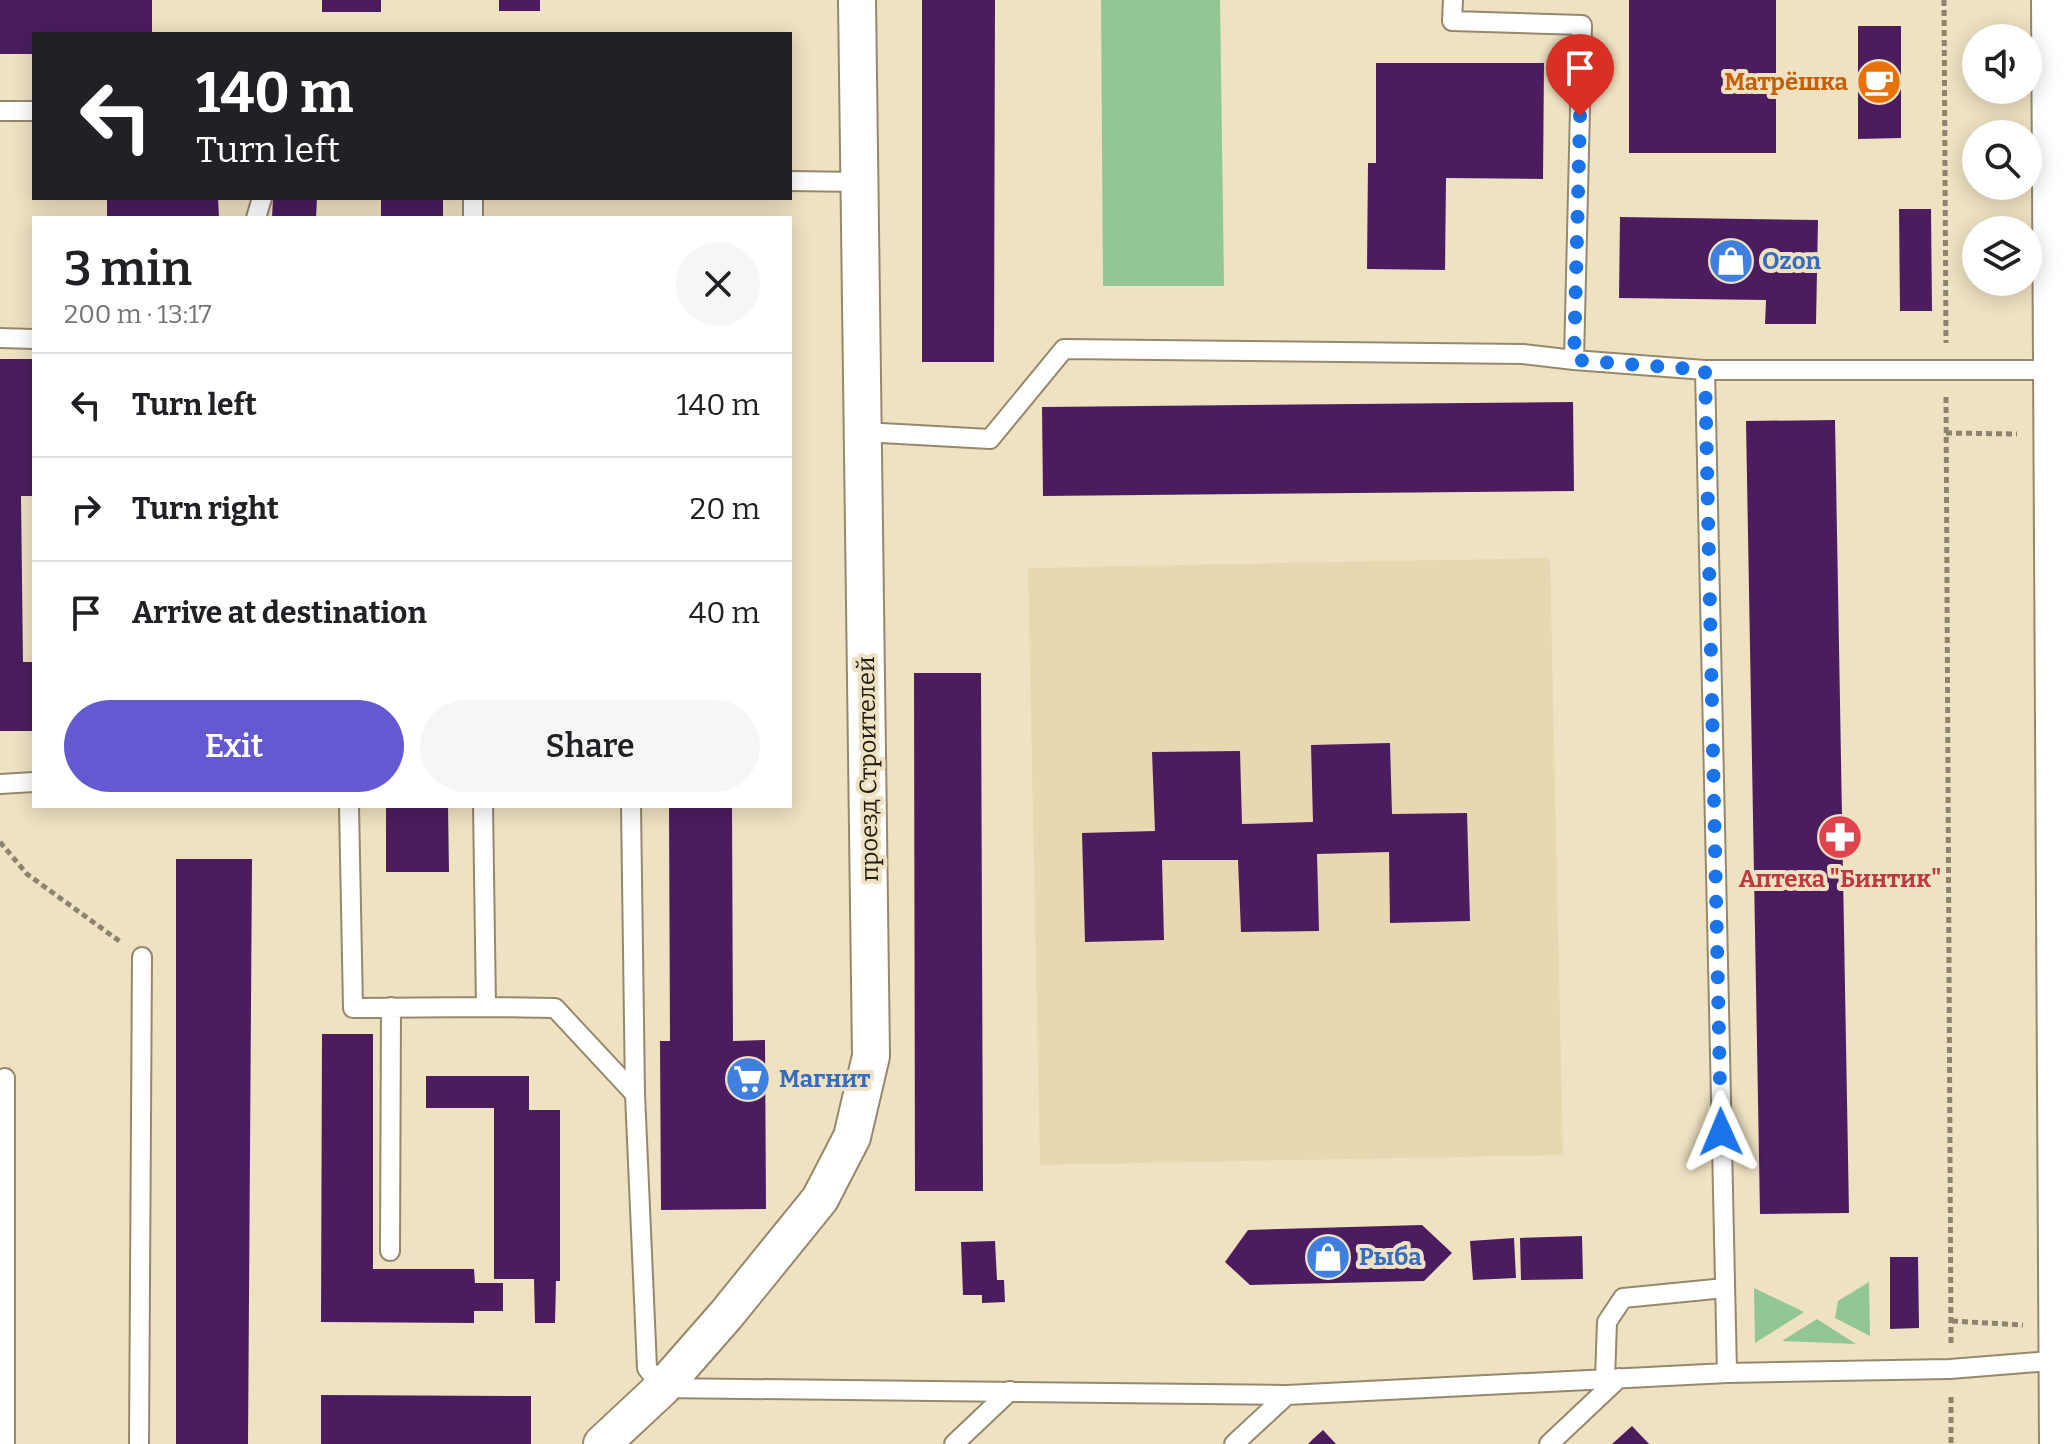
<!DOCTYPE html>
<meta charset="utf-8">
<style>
:root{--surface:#fff;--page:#f6f6f6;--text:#202124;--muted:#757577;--line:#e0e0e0;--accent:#6559d2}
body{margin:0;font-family:Bitter,serif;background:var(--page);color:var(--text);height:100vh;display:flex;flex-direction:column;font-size:30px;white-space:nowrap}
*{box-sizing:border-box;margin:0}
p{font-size:26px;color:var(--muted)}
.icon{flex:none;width:44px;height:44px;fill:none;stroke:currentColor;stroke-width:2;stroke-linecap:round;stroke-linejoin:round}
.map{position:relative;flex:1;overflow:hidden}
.side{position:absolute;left:32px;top:216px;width:760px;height:592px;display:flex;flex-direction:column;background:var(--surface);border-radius:0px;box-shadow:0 4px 20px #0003}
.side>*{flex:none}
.hud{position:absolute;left:32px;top:32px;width:760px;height:168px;border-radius:0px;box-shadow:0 4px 20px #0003;background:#202124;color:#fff;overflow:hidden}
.tools{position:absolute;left:1962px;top:24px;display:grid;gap:16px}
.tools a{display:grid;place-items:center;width:80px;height:80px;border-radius:50%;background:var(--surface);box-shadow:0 4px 20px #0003;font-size:40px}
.pin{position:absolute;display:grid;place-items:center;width:68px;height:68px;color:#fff;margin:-82px -34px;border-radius:50% 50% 50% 0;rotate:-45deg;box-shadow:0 0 8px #0007}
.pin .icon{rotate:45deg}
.me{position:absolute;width:88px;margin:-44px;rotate:359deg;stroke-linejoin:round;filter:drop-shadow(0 0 6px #0008)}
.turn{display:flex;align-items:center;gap:28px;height:168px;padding:0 32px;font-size:36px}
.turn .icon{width:104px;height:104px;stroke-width:2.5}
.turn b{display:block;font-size:56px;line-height:68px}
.round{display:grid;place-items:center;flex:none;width:84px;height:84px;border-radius:42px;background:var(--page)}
.head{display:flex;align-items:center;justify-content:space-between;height:136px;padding:0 32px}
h1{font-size:48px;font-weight:600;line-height:60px}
.button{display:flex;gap:16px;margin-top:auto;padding:16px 32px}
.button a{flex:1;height:92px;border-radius:48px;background:var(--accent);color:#fff;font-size:32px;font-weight:600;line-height:92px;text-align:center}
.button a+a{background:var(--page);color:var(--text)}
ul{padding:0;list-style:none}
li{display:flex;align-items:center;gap:24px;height:104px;padding:0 32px;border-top:2px solid var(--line)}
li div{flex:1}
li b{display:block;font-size:30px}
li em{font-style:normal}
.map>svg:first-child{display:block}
.built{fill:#e8d8b1}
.green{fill:#92c695}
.building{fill:#4b1d5f}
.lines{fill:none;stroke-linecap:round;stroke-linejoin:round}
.lane-casing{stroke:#95896c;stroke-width:22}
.street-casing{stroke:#95896c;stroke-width:40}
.secondary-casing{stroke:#95896c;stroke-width:48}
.path{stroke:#8d846e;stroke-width:5;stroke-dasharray:6 4;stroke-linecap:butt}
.lane{stroke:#fff;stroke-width:18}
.street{stroke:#fff;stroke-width:36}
.secondary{stroke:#fff;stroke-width:44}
.route{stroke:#1a73e8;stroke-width:14;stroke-dasharray:0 25.2}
.labels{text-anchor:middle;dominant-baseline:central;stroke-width:8;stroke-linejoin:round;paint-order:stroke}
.food-label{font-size:24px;font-weight:bold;fill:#c56008;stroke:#efe2c3;text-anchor:end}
.shop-label{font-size:24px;font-weight:bold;fill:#366cbe;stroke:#efe2c3;text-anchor:start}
.street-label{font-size:24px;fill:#221d12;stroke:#efe2c3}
.health-label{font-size:24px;font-weight:bold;fill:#be3a42;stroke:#efe2c3}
</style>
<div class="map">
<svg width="2066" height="1444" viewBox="0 0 2066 1444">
<rect width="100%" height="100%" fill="#efe2c3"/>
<path class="built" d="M1550 558 1563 1155 1040 1165 1028 568Z"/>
<path class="green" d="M1101 0H1220L1224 286H1103Z
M1869 1282 1870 1336 1835 1318 1838 1301Z
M1754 1288 1804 1312 1755 1343Z
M1817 1319 1856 1344 1782 1341Z"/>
<path class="building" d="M0 0H152V34H34V54H0Z
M322 0H381V12H322Z
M499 0H540V11H499Z
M922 0H995L994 362H922Z
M1629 0H1776V153H1629Z
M1858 26H1901V138L1858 139Z
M1376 63H1544L1543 179 1446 178 1445 270 1367 269 1368 163H1376Z
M107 198H218L219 218H107Z
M273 198H317L316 218H272Z
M381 198H443V218H381Z
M1899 209H1931L1932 311H1900Z
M1620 217 1818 220 1816 324H1765L1766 300 1619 298Z
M0 359H34V496H21L23 662H34V731H0Z
M1573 402 1574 491 1043 496 1042 407Z
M1835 420 1849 1213 1760 1214 1746 421Z
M914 673H981L983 1191H915Z
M1390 743 1392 814 1467 813 1470 921 1390 923 1389 852 1317 854 1319 931 1241 932 1238 860H1162L1164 940 1085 942 1082 833 1155 831 1152 752 1240 751 1242 824 1313 822 1311 745Z
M386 806H448L449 872H386Z
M669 806H732L733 1041 765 1040 766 1209 661 1210 660 1041H670Z
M176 859H252L248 1444H176Z
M322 1034H373V1269H474L475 1283H503V1311H474V1323L321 1322Z
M426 1076H529V1110H560V1281H556L555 1323H535L534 1279H494V1108H426Z
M1422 1225 1452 1253 1424 1281 1250 1285 1225 1262 1248 1230Z
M1582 1236 1583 1279 1521 1280 1520 1238Z
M1514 1238 1516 1278 1473 1280 1470 1241Z
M995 1241 997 1280H1004L1005 1302 982 1303V1295H963L961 1242Z
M1890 1257H1918L1919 1328 1890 1329Z
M321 1395 531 1396V1444H321Z
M1632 1426 1649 1444H1612Z
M1323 1430 1336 1444H1308L1313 1439Z"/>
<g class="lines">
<g class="lane-casing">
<path id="lane" d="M1453 0 1452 21 1582 25 1574 360 1705 370H2057
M0 111H34
M790 181 859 182
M473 198V218
M256 218 262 198
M0 338 34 339
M1705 370 1727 1373
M863 432 990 439 1064 349 1523 354 1574 360
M0 784 34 782
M349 806 353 1008 486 1007 483 806
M631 806 635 1094 647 1368 662 1388 1287 1395 1727 1373 1950 1369 2062 1360
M486 1007 555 1008 635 1094
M5 1078V1444
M390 1251 391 1007
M1605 1379 1607 1322 1623 1298 1725 1288
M139 1444 142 957
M954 1444 1010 1391
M1234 1444 1287 1395
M1549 1444 1619 1378"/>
</g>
<g class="street-casing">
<path id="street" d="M602 1444 662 1388 726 1315 820 1199 852 1137 871 1056 857 0"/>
</g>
<g class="secondary-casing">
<path id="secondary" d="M2054 0 2062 1444"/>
</g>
<path class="path" d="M1944 0 1946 343
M1946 397 1951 1343
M1946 433 2017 434
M0 842 27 874 122 943
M1952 1321 2023 1325
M1951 1397V1444"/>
<use href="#lane" class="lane"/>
<use href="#street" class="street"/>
<use href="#secondary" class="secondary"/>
</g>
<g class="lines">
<path class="route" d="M1580 116 1574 360 1705 370 1721 1132"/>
</g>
<defs>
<g id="cafe-disc" transform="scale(2.3)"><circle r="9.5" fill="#e8710a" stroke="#efe2c3"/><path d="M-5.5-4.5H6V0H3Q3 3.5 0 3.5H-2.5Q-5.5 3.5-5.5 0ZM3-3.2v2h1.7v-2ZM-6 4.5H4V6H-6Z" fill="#fff"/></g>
<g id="shop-disc" transform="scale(2.3)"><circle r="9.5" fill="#3f7fe0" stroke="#efe2c3"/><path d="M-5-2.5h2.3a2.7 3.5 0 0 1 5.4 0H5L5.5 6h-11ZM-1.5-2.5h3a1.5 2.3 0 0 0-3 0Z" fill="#fff"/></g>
<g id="pharmacy-disc" transform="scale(2.3)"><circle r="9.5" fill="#e0444e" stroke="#efe2c3"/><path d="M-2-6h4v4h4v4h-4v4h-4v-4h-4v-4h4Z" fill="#fff"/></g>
<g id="supermarket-disc" transform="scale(2.3)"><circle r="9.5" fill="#3f7fe0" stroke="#efe2c3"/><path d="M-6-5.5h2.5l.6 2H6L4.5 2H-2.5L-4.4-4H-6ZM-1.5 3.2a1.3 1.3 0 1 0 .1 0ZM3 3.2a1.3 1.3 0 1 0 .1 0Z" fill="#fff"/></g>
</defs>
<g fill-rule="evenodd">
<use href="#cafe-disc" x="1879" y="82"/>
<use href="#shop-disc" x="1731" y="261"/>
<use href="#pharmacy-disc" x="1840" y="837"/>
<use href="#supermarket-disc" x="748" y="1079"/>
<use href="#shop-disc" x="1328" y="1257"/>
</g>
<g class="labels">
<g class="food-label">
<text x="1848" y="82">Матрёшка</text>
</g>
<g class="shop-label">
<text x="1762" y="261">Ozon</text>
<text x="779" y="1079">Магнит</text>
<text x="1359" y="1257">Рыба</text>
</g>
<g class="street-label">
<text transform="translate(868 769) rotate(-91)">проезд Строителей</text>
</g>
<g class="health-label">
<text x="1840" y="879">Аптека "Бинтик"</text>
</g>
</g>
</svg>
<div class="tools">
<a><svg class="icon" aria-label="sound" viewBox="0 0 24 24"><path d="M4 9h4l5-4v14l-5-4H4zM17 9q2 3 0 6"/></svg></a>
<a><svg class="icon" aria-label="search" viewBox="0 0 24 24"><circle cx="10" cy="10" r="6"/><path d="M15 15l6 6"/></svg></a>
<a><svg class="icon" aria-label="layers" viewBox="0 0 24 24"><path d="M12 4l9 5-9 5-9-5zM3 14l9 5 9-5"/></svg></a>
</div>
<div class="pin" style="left:1580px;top:116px;background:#d93025"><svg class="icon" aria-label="arrive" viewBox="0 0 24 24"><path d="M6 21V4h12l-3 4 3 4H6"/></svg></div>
<svg class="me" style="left:1721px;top:1132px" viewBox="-20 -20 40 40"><path d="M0-17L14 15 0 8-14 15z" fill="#1a73e8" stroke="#fff" stroke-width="4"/></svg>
<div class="hud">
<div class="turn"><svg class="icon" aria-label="left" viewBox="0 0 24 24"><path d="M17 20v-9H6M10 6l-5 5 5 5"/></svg><div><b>140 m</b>Turn left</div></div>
</div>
<section class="side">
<div class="head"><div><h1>3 min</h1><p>200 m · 13:17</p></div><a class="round"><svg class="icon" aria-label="close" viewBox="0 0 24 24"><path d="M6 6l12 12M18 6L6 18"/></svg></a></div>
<ul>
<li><svg class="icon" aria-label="left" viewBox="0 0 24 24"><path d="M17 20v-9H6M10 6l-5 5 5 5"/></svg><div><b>Turn left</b></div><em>140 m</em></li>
<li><svg class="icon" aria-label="right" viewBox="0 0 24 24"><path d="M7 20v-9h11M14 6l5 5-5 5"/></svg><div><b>Turn right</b></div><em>20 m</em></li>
<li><svg class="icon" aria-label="arrive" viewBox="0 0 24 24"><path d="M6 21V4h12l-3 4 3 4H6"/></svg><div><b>Arrive at destination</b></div><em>40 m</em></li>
</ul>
<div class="button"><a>Exit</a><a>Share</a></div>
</section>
</div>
